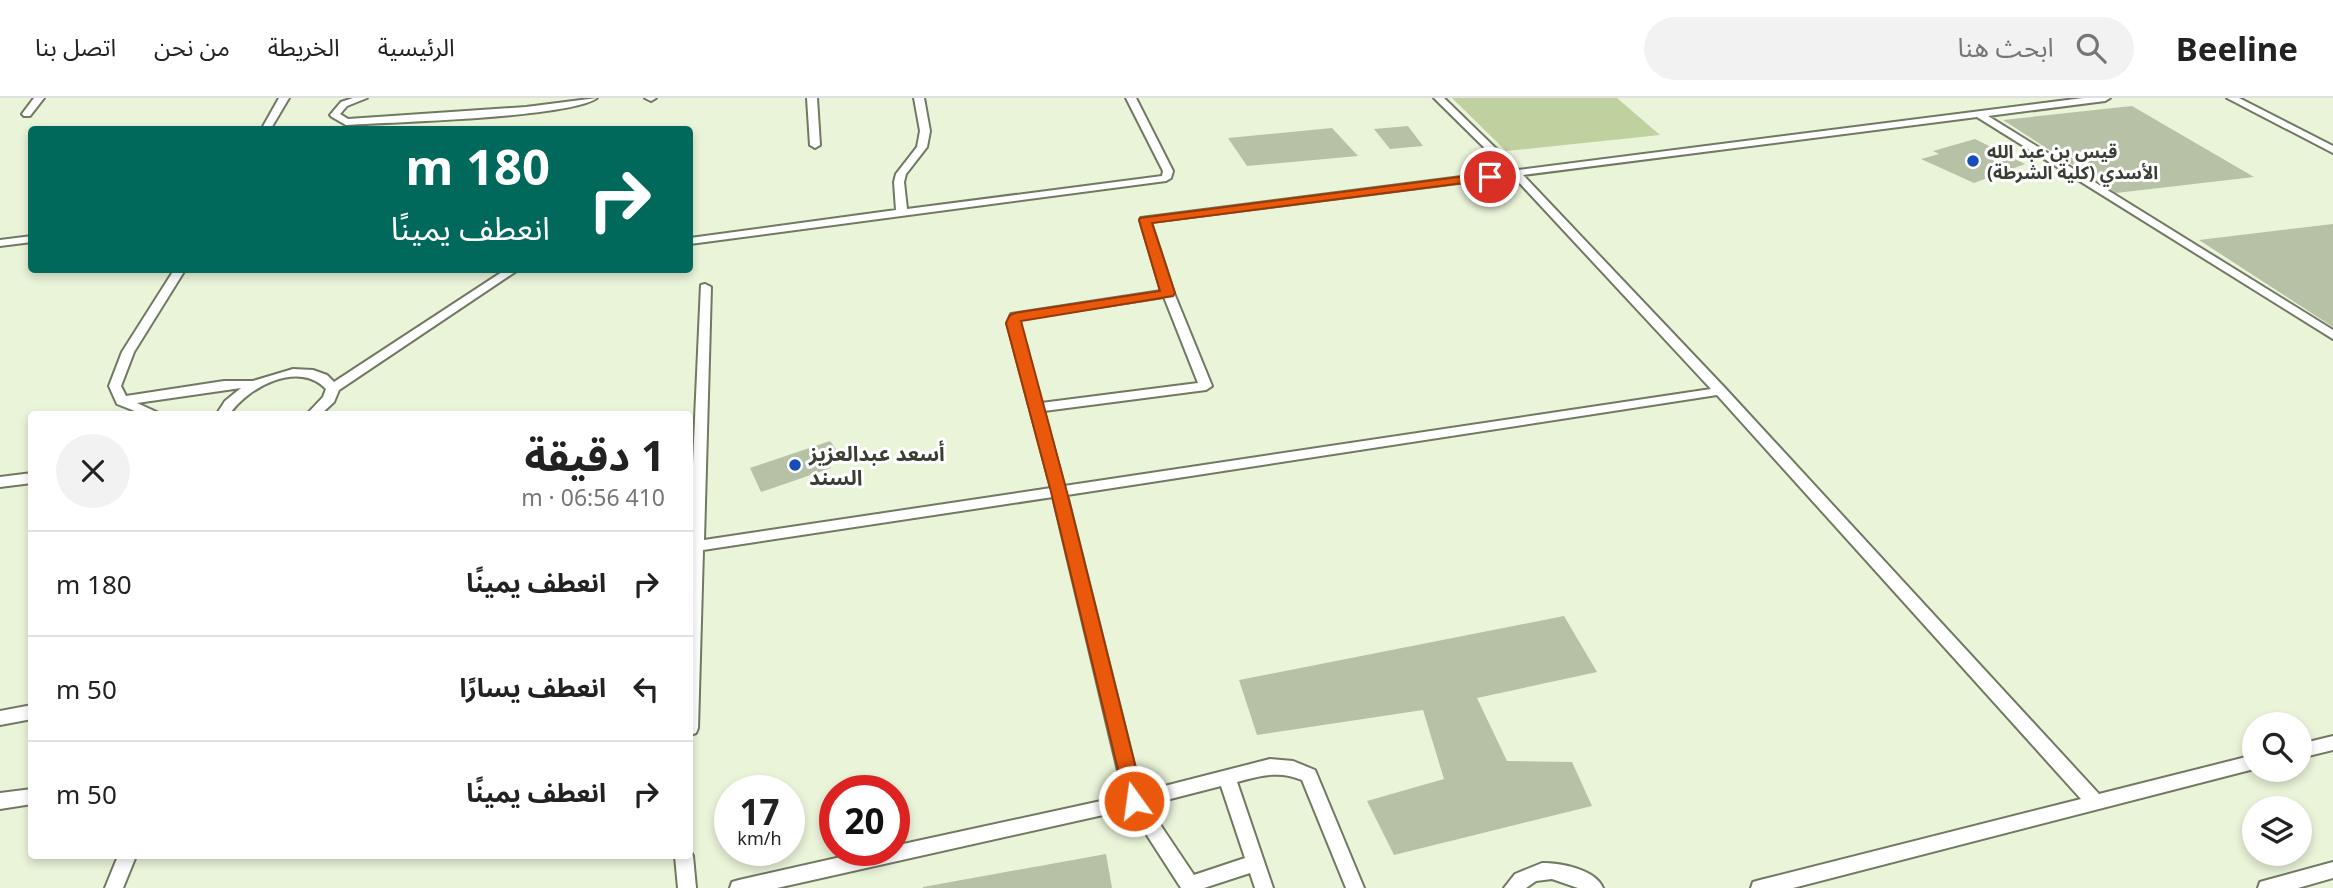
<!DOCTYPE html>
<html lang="ar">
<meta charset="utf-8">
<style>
:root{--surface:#fff;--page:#f2f2f2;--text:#222;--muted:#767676;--line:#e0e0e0}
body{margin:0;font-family:"Noto Sans","Noto Sans Arabic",sans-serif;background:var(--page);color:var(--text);direction:rtl;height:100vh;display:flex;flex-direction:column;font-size:26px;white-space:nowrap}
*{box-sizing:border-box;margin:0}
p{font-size:23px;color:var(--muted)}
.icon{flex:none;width:38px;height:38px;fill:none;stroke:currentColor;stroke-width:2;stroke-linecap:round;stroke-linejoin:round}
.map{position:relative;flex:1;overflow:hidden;direction:ltr}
.side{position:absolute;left:28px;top:313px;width:665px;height:448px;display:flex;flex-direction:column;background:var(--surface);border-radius:7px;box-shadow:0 4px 10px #0003;direction:rtl}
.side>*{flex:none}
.top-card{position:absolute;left:28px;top:28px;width:665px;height:147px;border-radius:7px;box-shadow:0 4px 10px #0003;direction:rtl;background:#00695c;color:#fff;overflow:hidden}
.tools{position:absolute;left:2242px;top:614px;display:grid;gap:14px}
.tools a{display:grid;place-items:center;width:70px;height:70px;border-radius:50%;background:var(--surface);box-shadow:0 4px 10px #0003;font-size:35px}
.speed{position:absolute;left:714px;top:677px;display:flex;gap:14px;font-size:35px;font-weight:700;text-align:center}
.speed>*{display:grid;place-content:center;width:91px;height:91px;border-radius:50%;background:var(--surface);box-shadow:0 4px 10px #0003;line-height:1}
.speed small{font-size:18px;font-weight:400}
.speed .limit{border:10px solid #d22;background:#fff;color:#111}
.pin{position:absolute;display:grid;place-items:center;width:60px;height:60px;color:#fff;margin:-30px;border:4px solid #fff;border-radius:50%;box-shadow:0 2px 7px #0007}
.me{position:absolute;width:77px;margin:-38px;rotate:346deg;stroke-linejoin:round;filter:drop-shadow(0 0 5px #0008)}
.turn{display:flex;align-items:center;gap:24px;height:147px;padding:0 28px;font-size:32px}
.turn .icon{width:91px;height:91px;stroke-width:2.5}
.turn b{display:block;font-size:49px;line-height:60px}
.round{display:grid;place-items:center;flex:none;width:74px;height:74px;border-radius:37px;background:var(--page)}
.summary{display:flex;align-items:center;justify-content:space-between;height:119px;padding:0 28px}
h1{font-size:42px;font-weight:700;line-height:52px}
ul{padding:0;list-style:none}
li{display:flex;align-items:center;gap:21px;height:105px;padding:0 28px;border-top:2px solid var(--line)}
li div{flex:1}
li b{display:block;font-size:26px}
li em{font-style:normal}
header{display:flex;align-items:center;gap:42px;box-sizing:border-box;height:98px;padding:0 35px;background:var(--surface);border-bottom:2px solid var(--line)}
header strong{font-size:33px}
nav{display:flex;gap:38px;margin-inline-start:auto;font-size:24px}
.search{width:490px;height:63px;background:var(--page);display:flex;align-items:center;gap:18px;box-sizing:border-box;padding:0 24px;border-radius:38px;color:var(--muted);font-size:26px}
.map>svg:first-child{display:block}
.green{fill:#c0d1a0}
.building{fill:#b7c1a6}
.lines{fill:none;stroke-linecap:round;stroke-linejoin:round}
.lane-casing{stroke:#707961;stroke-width:4}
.lane{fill:#fff;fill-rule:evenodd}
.route{fill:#ea580c;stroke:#983908;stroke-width:2}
.poi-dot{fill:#174db9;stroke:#fff;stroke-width:2.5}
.labels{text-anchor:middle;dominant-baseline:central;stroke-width:6;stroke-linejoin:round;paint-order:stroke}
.far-poi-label{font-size:18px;font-weight:bold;fill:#3a3e33;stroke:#fff;text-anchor:start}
.poi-label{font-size:21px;font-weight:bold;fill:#3a3e33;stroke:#fff;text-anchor:start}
</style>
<header>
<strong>Beeline</strong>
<div class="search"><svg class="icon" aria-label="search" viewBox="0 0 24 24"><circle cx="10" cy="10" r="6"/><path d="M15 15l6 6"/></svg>ابحث هنا</div>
<nav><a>الرئيسية</a><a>الخريطة</a><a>من نحن</a><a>اتصل بنا</a></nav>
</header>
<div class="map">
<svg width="2333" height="790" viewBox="0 0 2333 790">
<rect width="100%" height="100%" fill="#eaf4d9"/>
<path class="green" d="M1452 0H1617L1660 37 1506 53Z"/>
<path class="building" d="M2132 8 2254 79 2116 95 2003 22Z
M1408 28 1423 48 1390 51 1374 31Z
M1332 30 1358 58 1247 68 1228 40Z
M1975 41 2025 66 1974 85 1921 61 1939 56 1933 53Z
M2333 126V229L2199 142Z
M830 343 841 358 826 363 831 370 761 394 750 370Z
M1564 518 1597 574 1477 600 1507 663 1572 664 1592 708 1394 757 1367 703 1444 681 1423 612 1257 637 1239 582Z
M1106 756 1112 790H923V789Z"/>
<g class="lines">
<g class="lane-casing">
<path id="lane" d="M34 0H44L30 18H24L22 16Z
M279 0H289L270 32H261Z
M353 0H367L347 8 340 16 348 21 526 9 597 0C570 20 390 24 346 27L332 19 330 17 341 4Z
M645 0H656L651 3Z
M807 0H817L820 47 815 50 810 47Z
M914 0H924L930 33 927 49 906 76 904 84 907 111 1162 78 1163 73 1126 0H1136L1173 73 1171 80 1166 83 690 146V140L896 112 894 84 896 76 917 49 920 33Z
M1434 0H1444L1518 72 2083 0H2110L2105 3 1988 18 2333 232V241L1977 19 1523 77 1725 290 2099 696 2254 657V671L1793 790H1751L1753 784 1760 782 2081 701 1717 297 1067 397 1141 694 1270 661 1293 663 1315 672 1364 790H1346L1302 682C1279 672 1260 678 1237 684L1273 790H1255L1250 775 1204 790H1181L1130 711 777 790H730L732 784 739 782 872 752H894V748L1124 698 1053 399 703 452 698 630 696 635 690 637V432L701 187 705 186 711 189 704 442 1051 390 1007 225 1011 216 1161 193 1140 122 1141 120 1508 73ZM1513 78 1711 291 1064 388 1044 313 1206 292 1212 288 1174 195 1151 124ZM1164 199 1198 285 1041 305 1019 225 1020 221ZM1221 688 1245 760 1194 777 1147 707Z
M2227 0H2239L2333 48V55Z
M32 138V144L0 148V142Z
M174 172H185L134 254 121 288 126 298 224 283H253L293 271 313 272 327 277 334 284 505 172H518L339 292 334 304 320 317H306L323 299 326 291C299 262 247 289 229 317H216L225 303 241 290 137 305 163 317H145L117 306 109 288 122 254Z
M32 375V385L0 389V379Z
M32 607V621L0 627V613Z
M2333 638V652L2300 660V646Z
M32 691V706L0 711V695Z
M690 752 693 758 696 790H678L675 758H690Z
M118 758H136L123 790H105Z
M2333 764V780L2298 790H2258L2260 784 2267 782Z
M1542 765C1561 765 1595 771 1603 790H1578L1552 781 1536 783 1526 790H1504L1515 776Z"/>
</g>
<use href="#lane" class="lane"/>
</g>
<path class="route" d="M1490 75 1496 79 1494 81 1152 125 1175 195 1173 198 1021 223 1067 394 1144 703 1141 709 1134 712 1127 709 1051 394 1006 225 1010 217 1015 215 1160 193 1139 122 1140 120Z"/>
<g class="poi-dot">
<circle cx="1973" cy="63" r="7"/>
<circle cx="795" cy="367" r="7"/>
</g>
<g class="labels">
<g class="far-poi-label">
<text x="1987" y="53">قيس بن عبد الله<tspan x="1987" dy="21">الأسدي (كلية الشرطة)</tspan></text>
</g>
<g class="poi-label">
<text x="809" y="355">أسعد عبدالعزيز<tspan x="809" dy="24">السند</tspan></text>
</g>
</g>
</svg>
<div class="tools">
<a><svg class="icon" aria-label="search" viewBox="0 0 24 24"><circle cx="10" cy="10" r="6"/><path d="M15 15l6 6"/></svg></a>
<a><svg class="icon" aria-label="layers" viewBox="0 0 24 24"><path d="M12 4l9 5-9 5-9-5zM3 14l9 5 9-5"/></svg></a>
</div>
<div class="speed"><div>17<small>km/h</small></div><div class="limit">20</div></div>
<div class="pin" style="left:1490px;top:79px;background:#d93025"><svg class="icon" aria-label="arrive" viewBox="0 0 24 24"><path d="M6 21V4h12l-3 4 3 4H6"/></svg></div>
<svg class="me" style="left:1134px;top:703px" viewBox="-20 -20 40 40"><circle r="17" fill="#ea580c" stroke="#fff" stroke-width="3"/><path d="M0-11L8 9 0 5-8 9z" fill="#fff"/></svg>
<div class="top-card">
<div class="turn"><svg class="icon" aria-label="right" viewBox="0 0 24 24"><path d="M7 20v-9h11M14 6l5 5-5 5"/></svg><div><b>180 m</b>انعطف يمينًا</div></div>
</div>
<section class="side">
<div class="summary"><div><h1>1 دقيقة</h1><p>410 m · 06:56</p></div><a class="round"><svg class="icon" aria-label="close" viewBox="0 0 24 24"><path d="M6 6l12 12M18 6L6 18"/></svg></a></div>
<ul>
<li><svg class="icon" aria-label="right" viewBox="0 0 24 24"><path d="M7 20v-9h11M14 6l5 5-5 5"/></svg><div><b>انعطف يمينًا</b></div><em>180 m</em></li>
<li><svg class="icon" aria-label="left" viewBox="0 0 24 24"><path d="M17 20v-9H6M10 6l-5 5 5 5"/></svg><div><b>انعطف يسارًا</b></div><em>50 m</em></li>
<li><svg class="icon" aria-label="right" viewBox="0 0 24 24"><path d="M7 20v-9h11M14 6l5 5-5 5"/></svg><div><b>انعطف يمينًا</b></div><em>50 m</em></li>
</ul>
</section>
</div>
